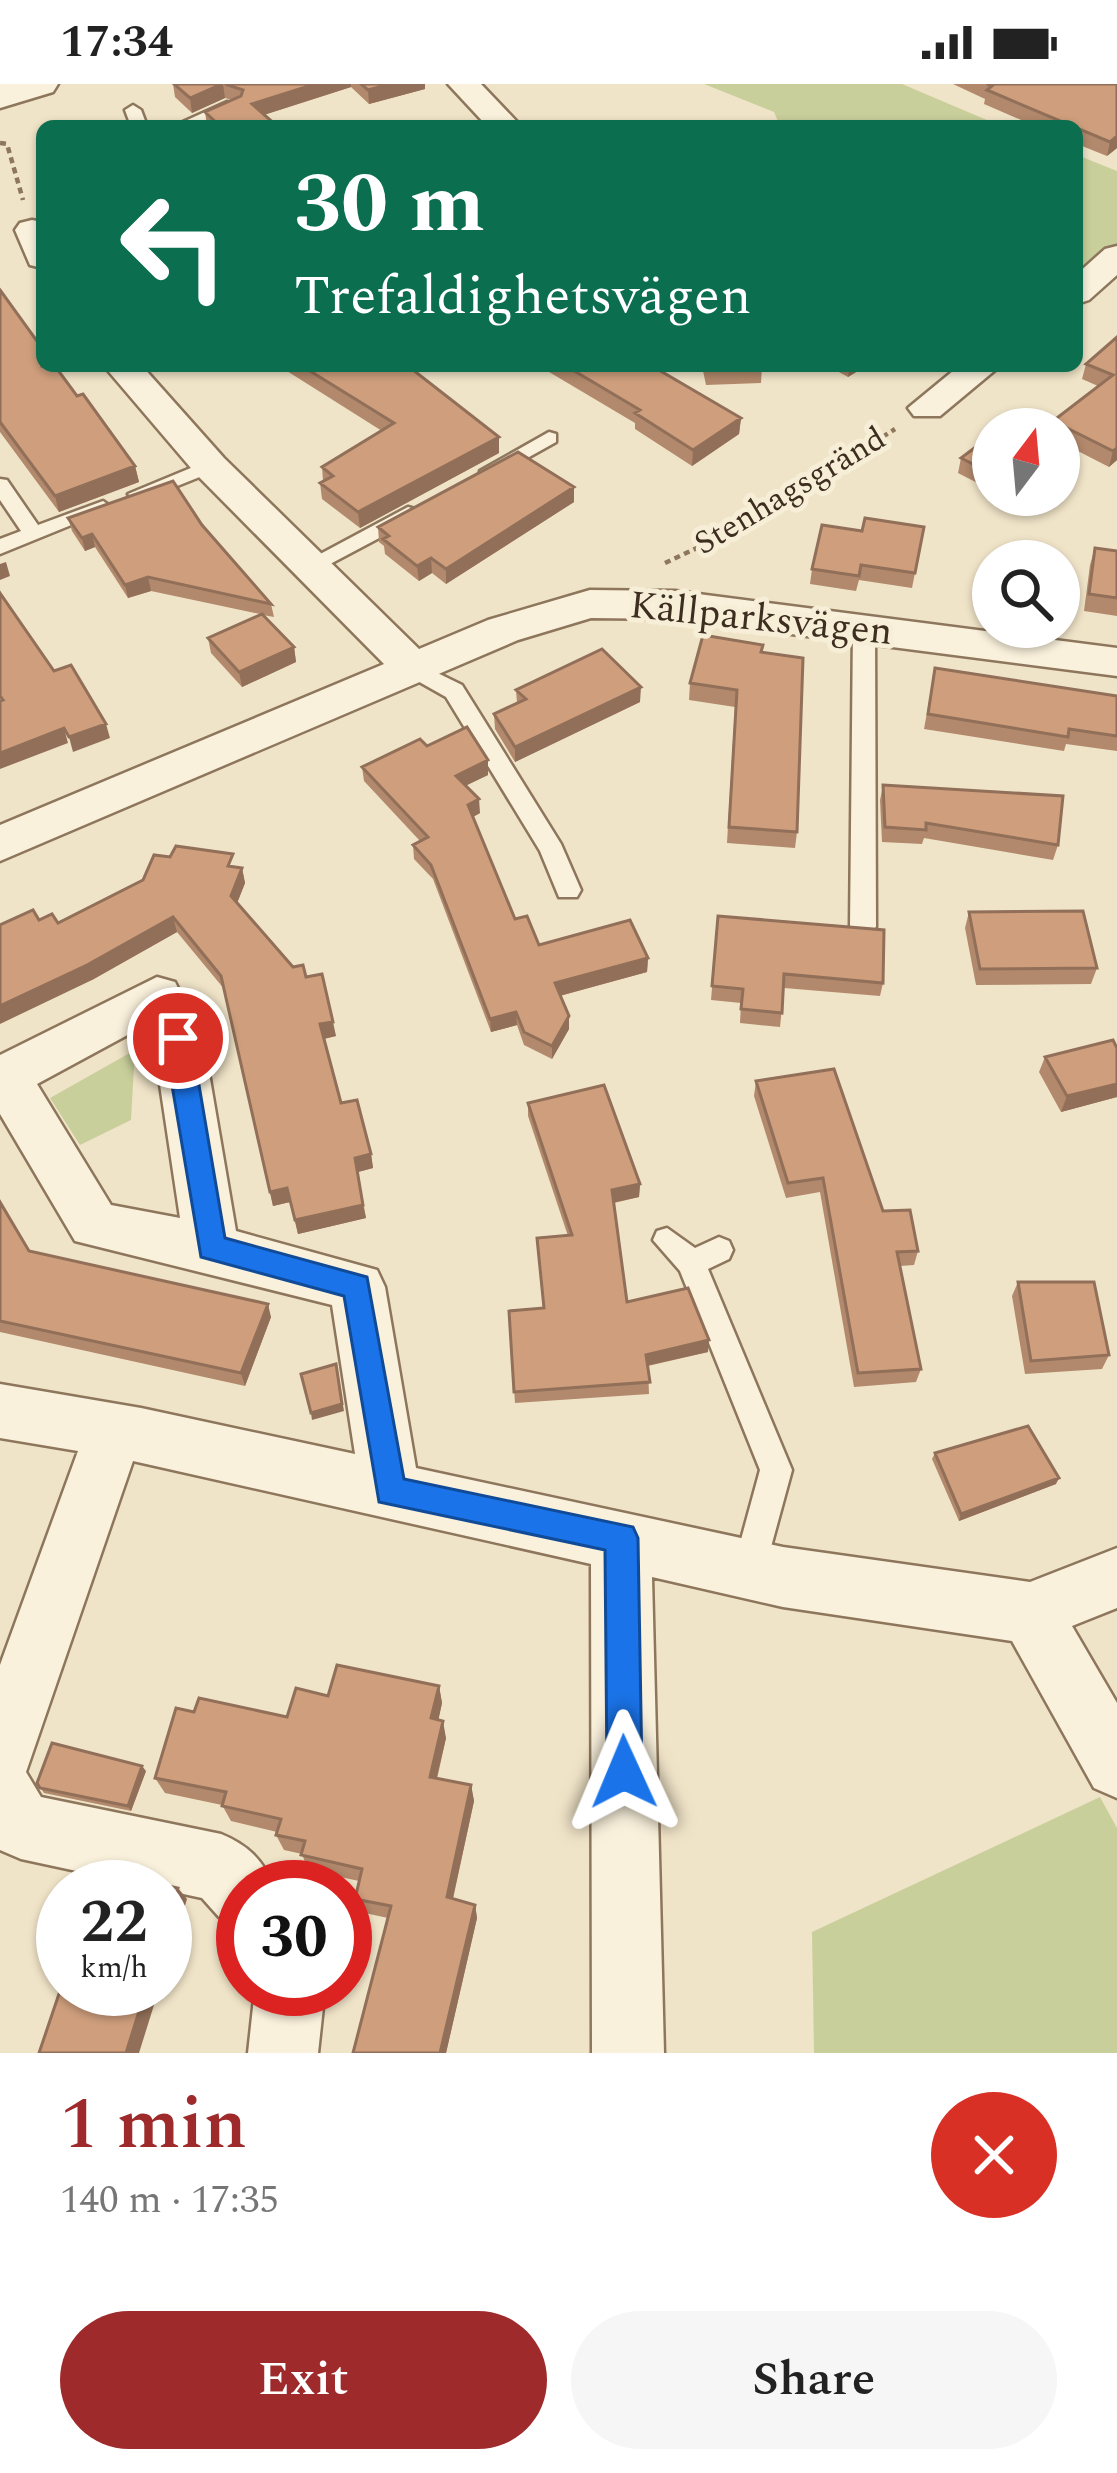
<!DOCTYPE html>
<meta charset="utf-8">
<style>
:root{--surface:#fff;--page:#f6f6f6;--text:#222;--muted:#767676;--accent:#9e2a2b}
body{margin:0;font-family:Spectral,serif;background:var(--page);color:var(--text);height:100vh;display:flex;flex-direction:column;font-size:45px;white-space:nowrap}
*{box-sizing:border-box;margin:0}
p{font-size:39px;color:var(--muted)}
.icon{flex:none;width:66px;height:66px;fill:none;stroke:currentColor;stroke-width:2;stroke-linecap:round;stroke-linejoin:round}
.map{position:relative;height:1969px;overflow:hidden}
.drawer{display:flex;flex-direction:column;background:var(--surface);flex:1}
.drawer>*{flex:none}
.guide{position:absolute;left:36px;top:36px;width:1047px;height:252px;border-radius:18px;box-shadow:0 3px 9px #0004;background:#0b6e4f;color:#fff;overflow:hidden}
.needle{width:78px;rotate:16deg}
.buttons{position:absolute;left:972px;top:324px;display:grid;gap:24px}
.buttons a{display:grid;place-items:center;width:108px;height:108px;border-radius:50%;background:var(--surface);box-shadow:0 3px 9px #0004;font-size:60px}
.speed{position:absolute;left:36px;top:1776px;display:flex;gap:24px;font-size:60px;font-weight:700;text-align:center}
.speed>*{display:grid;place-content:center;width:156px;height:156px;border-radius:50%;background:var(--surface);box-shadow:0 3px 9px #0004;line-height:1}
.speed small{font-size:30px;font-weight:400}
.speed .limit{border:18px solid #d22;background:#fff;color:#111}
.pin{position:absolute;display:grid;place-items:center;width:102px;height:102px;color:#fff;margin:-51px;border:6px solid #fff;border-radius:50%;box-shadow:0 3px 12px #0007}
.me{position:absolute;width:132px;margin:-66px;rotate:359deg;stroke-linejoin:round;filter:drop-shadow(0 0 9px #0008)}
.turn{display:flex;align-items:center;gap:42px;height:252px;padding:0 60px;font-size:54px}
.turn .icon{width:156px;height:156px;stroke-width:2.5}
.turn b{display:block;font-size:84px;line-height:102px}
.round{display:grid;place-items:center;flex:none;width:126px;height:126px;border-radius:63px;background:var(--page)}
.headline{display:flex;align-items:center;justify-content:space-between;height:204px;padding:0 60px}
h1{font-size:72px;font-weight:600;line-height:90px;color:var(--accent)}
.button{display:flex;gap:24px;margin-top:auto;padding:24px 60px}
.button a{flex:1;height:138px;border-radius:72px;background:var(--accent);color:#fff;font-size:48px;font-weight:600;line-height:138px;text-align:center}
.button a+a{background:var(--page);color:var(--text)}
.status{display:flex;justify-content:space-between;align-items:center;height:84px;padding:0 60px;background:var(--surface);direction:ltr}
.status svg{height:33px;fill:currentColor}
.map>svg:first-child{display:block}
.green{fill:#c9cf9b}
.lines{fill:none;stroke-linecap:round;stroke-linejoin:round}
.service-casing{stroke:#8d765c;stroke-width:5}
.minor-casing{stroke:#8d765c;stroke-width:5}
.tertiary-casing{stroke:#8d765c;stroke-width:5}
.path{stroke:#8d765c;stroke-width:4.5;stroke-dasharray:6 4.5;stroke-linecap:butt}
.service{fill:#faf1dc;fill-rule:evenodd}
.minor{fill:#faf1dc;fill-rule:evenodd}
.tertiary{fill:#faf1dc;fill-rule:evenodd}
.wall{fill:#b2896c}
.shaded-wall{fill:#916f58}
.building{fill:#cf9f7d;stroke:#916f58;stroke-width:3}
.route{fill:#1a73e8;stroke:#114b97;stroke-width:3}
.labels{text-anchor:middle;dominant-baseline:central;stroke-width:10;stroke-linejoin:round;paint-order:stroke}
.far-street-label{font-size:33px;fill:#3d2e20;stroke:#f7eed8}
.street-label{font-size:39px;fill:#3d2e20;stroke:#f7eed8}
</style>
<div class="status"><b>17:34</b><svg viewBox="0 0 49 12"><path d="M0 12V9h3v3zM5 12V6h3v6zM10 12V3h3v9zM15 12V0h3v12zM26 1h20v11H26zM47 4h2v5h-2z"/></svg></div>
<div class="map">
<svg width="1117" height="1969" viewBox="0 0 1117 1969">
<rect width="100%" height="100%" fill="#f0e4c8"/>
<path class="green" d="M704 0H902L1001 42H780L774 28Z
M1077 71 1117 87V160L1090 188 1077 182Z
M135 966 131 1036 80 1061 50 1014Z
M1100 1713 1117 1744V1969H814L812 1848Z"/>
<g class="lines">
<g class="service-casing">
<path id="service" d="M227 18 241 22 197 42H174Z
M133 21 141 26 147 42H131L125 26Z
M549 348 556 350V358L497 391 490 393 480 387Z
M210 376 220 382 217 386 145 415 138 416 128 410Z
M0 395 7 396 38 441 103 417 113 424 0 470V455L21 447 0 416Z
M408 423 415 425V435L315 488 307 490 296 483Z
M864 537 875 544 876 843 863 853 850 843 853 544Z
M415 578 462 601 561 760 581 806 577 813H559L540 767 446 613 407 591 404 586Z
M667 1144 695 1164 719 1153 729 1157 733 1166 729 1175 708 1185 792 1386 765 1485 760 1496 749 1501 738 1496 733 1485 760 1386 680 1187 653 1156 657 1147Z"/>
</g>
<g class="minor-casing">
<path id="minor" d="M448 0H481L521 42H487Z
M32 136 42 138V184L30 181 15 146 20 139Z
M1117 162V191L1089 216 1077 220V190L1105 165Z
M104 282H142L224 374 419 565 488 536 590 506 675 507 1117 564V592L675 535 591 534 518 556 0 777V741L384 580 196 390Z
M959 282H1000L940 332H914L908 324Z
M157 893 175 898 203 954 236 1147 377 1186 385 1203 416 1384 783 1463 1030 1498 1117 1464V1524L1072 1542 1117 1619V1714L1094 1704 1012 1557 783 1523 652 1493 664 1969H592L591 1480 133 1377 26 1688 41 1713 221 1750C248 1761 263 1776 274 1803H243V1843L219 1833 202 1814 21 1775 0 1766V1581L78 1367 0 1354V1300L141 1324 355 1370 332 1221 75 1157 0 1030V971ZM146 941 153 954 180 1134 111 1121 37 1000Z
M255 1905H325L318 1969H248Z"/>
</g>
<g class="tertiary-casing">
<path id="tertiary" d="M0 0H58L53 8 0 24Z"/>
</g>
<path class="path" d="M0 59 7 60 23 116
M665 479 746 441 895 345"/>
<use href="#service" class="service"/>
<use href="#minor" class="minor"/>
<use href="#tertiary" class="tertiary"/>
</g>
<path class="wall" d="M173 0H425V5L369 20 351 3 264 31 277 42H207L205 28 232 16 225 14 192 29 175 13Z
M953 0H1117V64L1107 72 1077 60V42H1035L984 20 985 15Z
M0 206 77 312 135 382 139 398 59 428 0 348Z
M1117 253V376L1109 383 1072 364 1068 377 1059 384V345H1051L1053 337 1098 302 1082 295 1086 280Z
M279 282H408L499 353V369L360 444 322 415 320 399 323 397 322 383 382 347Z
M539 282H652L741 334 739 350 692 382 635 345V339Z
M702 282H762L761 299 706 301Z
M828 282H866L848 293Z
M993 350V407L958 389 961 374Z
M574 403V418L446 500 432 489 419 497 385 470 384 462 379 458 378 443Z
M1000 411H1024L1014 418Z
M68 434 202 441 271 520 274 533 263 531 294 563 296 578 242 603 211 569 208 554 260 530 151 507 128 514 95 463 85 467 72 447Z
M924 443 912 504 859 496 856 507 810 500 812 485 862 447Z
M1095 464 1117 467V532L1084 527 1090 481Z
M762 568 797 748 795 764 727 759 735 623 689 616 690 599Z
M935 584 1117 612V667L1066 660 1064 667 924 645Z
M516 606 640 618 515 678 495 645 494 630 517 619Z
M362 683 488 691 466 701 480 729 473 733 515 835 539 861 648 874 647 888 560 912 569 945 552 975 524 961 517 941 491 948 433 795 414 775 413 761 420 757 364 697Z
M883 701 1058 761 1053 776 924 754 922 760 882 758 880 716Z
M235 783 242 784 245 799 237 819 293 883 306 893 336 952 324 955 341 1019 371 1070 373 1084 358 1088 366 1134 298 1150 290 1118 273 1122 225 906 177 848 92 896 39 836 58 839Z
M969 828 1097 884 1091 900 976 901 965 844Z
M718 832 883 899 880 912 784 904 780 943 740 939 741 919 711 916Z
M1117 964V1013L1061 1028 1039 988 1045 973Z
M756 997 883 1127 918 1167 914 1181 900 1182 921 1285 916 1298 854 1303 820 1108 786 1114 754 1012Z
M528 1019 640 1100 639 1113 614 1119 627 1218 708 1268 648 1282 649 1310 515 1319 509 1227 543 1224 537 1154 568 1152 528 1032Z
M0 1118 29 1167 271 1233 245 1302 0 1248Z
M1018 1198 1109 1271 1102 1285 1025 1290 1012 1212Z
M935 1369 1056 1400 959 1437 932 1375Z
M439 1602 442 1619 438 1636 446 1654 437 1695 471 1701 474 1717 453 1815 475 1821 477 1834 446 1969H353L388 1834 360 1828 355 1815 359 1797 308 1786 302 1770 284 1766 276 1751 277 1748 231 1737 222 1721 165 1709 155 1694 194 1628 287 1633 328 1612Z
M146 1687 131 1727 44 1709 37 1699Z"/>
<path class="shaded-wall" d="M223 0 225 14 192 29 190 14Z
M315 0H351V3L254 34 252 20Z
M390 0H425V5L369 20 368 6Z
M1117 52V64L1107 72 1110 58Z
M850 282H866L848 293Z
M741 334 739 350 692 382 693 366Z
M499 353V369L360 444 358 428Z
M1072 362 1068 377 1059 384V372Z
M1117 364V376L1109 383 1113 367Z
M135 382 139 398 59 428 55 412Z
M574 403V418L446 500V485Z
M92 450 95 463 85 467 82 454Z
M431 474 432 489 419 497 417 482Z
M6 478 10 492 0 496V480Z
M148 493 151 507 128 514 125 501Z
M294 563 296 578 242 603 239 588Z
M641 603 640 618 515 678V663Z
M106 640 110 654 73 668 69 653Z
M64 644 68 659 0 685V669Z
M488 676V691L457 706 456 692Z
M479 715 480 729 469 735 468 721Z
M242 784 245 799 234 827 231 812Z
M173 833 177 848 92 896 0 940V922Z
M648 874 647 888 555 913V899Z
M516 928 517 941 491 948 490 935Z
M569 932V945L552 975V962Z
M333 938 336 952 323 955 320 940Z
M1117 1000V1013L1061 1028 1067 1012Z
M371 1070 373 1084 358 1088 355 1074Z
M640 1100 639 1113 611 1119 612 1106Z
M287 1104 290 1118 273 1122 270 1108Z
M363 1121 366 1134 298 1150 295 1136Z
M268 1220 271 1233 245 1302 241 1289Z
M709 1256 708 1268 645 1282 646 1271Z
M336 1280 344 1327 312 1336 311 1329Z
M1059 1394 1056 1400 959 1437 961 1430Z
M439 1602 442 1619 435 1652 431 1634Z
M443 1637 446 1654 433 1709 430 1693Z
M142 1682 146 1687 131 1727 128 1722Z
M471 1701 474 1717 450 1827 447 1813Z
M178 1804 187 1815 165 1886V1845Z
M475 1821 477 1834 446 1969H440Z
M146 1905H159L139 1969H126Z"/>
<path class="building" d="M174 0H222L190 14Z
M225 0H315L252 20 277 42H220L205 28 241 12 243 6Z
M361 0H390L368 6Z
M987 0H1117V52L1110 58 987 6 992 2Z
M0 206 42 264V282H55L77 312 83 310 135 382 55 412 0 338Z
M1117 253V364L1113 367 1053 337 1113 291 1086 280Z
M302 282H408L499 353 358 428 320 399 333 392 322 383 394 339Z
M566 282H652L741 334 693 366 635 329 640 326Z
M707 282H762V283L707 284Z
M1015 333 1039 345H999Z
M993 350V390L961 374Z
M1059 355 1072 362 1059 372Z
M518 368 574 403 446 485 431 474 417 482 383 455 389 452 378 443Z
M173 397 202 441 271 520 148 493 125 501 92 450 82 454 68 434Z
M865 434 924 443 915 489 861 481 859 492 812 485 822 441 862 447Z
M1095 464 1117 467V514L1089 510Z
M0 509 54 587 71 581 106 640 69 653 64 644 0 669V617L3 616 0 612Z
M262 530 294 563 239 588 208 554Z
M703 551 763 561 761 568 803 574 797 748 729 743 737 606 690 599Z
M602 565 641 603 515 663 494 630 526 615 516 606Z
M935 584 1117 612V652L1069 645 1068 653 928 630Z
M467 643 488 676 456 692 479 715 468 721 515 835 527 832 539 861 630 836 648 874 555 899 569 932 552 962 524 948 516 928 490 935 431 781 413 761 428 753 362 683 420 655 427 662Z
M883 701 1063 712 1058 761 926 739V746L885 743Z
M176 762 233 770 228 782 242 784 231 812 293 883 303 881 306 893 322 890 333 938 320 940 341 1019 357 1016 371 1070 355 1074 363 1121 295 1136 287 1104 270 1108 221 892 173 833 87 881 0 922V841L33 826 39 836 52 830 58 839 143 796 154 771 170 773Z
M1083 827 1097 884 980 885 969 828Z
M718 832 884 846 883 899 784 890 782 929 741 925 743 905 712 902Z
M1113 956 1117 964V1000L1067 1012 1045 973Z
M834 985 883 1127 910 1126 918 1167 897 1168 921 1285 858 1289 823 1094 788 1099 756 997Z
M604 1001 640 1100 612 1106 627 1218 688 1204 709 1256 646 1271 650 1298 514 1308 509 1227 544 1224 537 1154 572 1151 528 1019Z
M0 1118 29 1167 268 1220 241 1289 0 1237Z
M1018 1198H1094L1109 1271 1031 1277Z
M336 1280 342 1320 311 1329 301 1290Z
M1028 1342 1059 1394 961 1430 935 1369Z
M337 1581 439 1602 431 1634 443 1637 430 1693 471 1701 447 1813 475 1821 440 1969H353L391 1822 355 1815 362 1785 301 1771 305 1757 276 1751 281 1735 222 1722 226 1708 155 1694 176 1624 194 1628 199 1614 287 1633 296 1604 328 1612Z
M52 1659 142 1682 128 1722 40 1704 37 1699Z
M101 1787 178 1804 165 1845V1803H96Z
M63 1898V1905H146L126 1969H39Z"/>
<path class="route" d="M178 943 191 954 225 1154 367 1193 404 1395 633 1443 638 1454 642 1688 637 1700 624 1706 612 1700 607 1688 605 1466 379 1418 344 1212 201 1173 164 954Z"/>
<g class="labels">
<g class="far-street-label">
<text transform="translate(790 407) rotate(-31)">Stenhagsgränd</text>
</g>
<g class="street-label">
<text transform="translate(761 535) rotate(6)">Källparksvägen</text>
</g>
</g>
</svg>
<div class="buttons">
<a><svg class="needle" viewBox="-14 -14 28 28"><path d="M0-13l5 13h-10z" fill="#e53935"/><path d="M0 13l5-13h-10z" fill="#767676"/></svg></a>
<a><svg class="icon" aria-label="search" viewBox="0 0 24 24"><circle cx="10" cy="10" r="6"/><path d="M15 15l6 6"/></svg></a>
</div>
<div class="speed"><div>22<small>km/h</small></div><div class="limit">30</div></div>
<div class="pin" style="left:178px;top:954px;background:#d93025"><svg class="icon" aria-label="arrive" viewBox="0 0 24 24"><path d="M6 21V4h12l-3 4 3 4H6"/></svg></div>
<svg class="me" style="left:624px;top:1688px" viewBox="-20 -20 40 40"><path d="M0-17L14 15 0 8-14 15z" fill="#1a73e8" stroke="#fff" stroke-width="4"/></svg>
<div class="guide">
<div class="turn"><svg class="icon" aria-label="left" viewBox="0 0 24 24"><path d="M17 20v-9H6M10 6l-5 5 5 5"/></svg><div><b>30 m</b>Trefaldighetsvägen</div></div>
</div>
</div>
<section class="drawer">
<div class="headline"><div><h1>1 min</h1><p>140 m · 17:35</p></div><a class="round" style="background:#d93025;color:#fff"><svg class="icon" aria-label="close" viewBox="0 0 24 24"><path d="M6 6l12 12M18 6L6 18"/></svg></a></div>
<div class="button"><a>Exit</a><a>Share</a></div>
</section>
